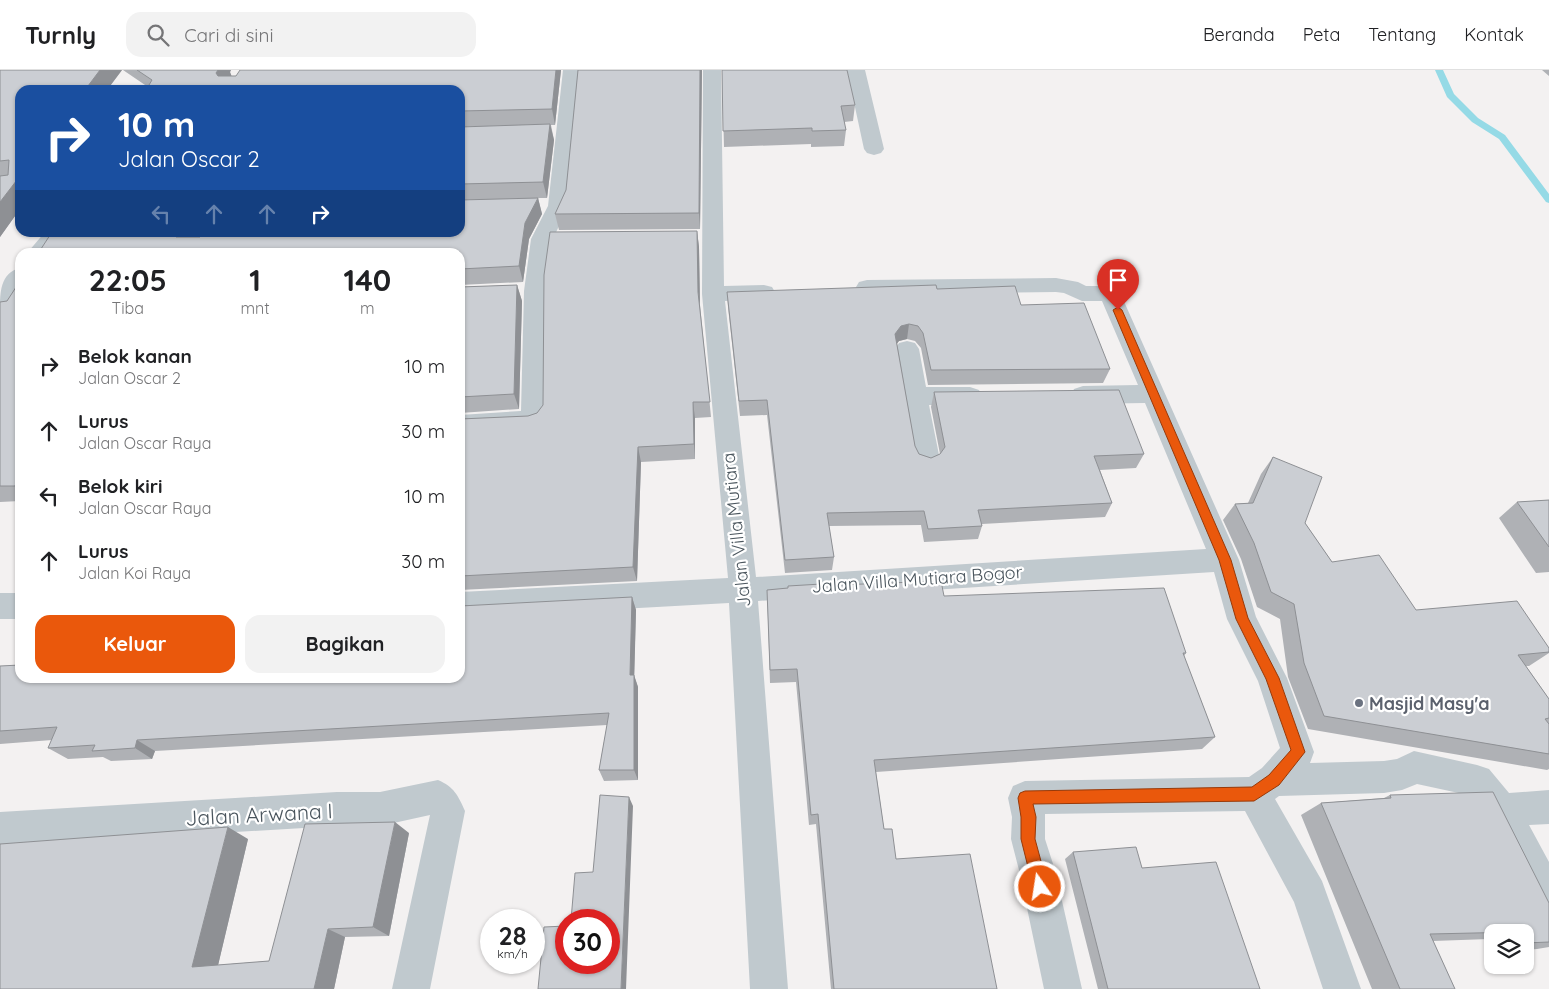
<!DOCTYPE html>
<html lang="id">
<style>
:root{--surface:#fff;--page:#f2f2f2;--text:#202124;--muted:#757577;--line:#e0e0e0;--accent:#ea580c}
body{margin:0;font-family:Quicksand,sans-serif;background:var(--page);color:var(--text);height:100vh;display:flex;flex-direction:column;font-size:19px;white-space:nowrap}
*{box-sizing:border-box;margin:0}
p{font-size:16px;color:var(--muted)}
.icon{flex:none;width:28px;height:28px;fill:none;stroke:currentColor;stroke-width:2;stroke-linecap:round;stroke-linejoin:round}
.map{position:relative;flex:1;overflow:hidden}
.details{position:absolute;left:15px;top:178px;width:450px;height:435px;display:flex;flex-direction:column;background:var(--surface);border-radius:15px;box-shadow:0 1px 4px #0004}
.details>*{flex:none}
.guide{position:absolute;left:15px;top:15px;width:450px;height:152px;border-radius:15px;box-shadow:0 1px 4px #0004;background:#1a4fa0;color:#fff;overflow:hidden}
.tools{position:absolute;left:1484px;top:854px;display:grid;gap:10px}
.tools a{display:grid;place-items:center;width:50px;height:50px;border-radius:10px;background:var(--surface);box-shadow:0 1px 4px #0004;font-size:25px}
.speed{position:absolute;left:480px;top:839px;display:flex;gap:10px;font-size:25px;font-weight:700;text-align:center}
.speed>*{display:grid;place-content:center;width:65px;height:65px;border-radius:50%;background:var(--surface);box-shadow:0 1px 4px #0004;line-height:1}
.speed small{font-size:12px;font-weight:400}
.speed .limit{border:8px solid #d22;background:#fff;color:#111}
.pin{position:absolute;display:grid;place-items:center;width:42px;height:42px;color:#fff;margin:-51px -21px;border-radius:50% 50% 50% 0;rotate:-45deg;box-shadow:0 0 5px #0007}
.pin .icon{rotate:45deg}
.me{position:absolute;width:55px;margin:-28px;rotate:347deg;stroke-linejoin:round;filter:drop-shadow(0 0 4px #0008)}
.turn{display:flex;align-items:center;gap:18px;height:105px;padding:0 20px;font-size:22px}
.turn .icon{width:65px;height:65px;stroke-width:2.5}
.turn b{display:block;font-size:35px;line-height:42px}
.lanes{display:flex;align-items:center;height:48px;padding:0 20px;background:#0003;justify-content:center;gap:25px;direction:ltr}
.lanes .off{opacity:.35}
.eta{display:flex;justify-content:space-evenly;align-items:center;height:85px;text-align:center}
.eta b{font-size:30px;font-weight:800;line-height:35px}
.button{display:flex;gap:10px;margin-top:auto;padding:10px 20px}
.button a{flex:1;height:58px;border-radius:15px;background:var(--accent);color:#fff;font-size:20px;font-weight:800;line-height:58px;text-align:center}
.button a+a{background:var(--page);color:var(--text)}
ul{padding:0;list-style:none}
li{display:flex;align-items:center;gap:15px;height:65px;padding:0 20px}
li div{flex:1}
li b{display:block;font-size:19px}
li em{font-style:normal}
header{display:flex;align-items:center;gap:30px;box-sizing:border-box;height:70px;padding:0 25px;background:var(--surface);border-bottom:1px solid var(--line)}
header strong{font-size:24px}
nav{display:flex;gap:28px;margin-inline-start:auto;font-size:18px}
.search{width:350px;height:45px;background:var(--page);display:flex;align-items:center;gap:12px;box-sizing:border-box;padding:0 18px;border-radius:15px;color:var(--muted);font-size:19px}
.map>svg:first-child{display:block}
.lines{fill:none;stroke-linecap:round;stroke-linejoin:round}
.stream{fill:#95dae6;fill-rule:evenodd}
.street{fill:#c0c9ce;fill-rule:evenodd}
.wall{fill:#afb1b5}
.shaded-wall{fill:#8e9094}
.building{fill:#cbced3;stroke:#8e9094}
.route{fill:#ea580c;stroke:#983908}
.worship-dot{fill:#6b7280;stroke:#fff;stroke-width:2}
.labels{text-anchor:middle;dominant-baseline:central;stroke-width:4.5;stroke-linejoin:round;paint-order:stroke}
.street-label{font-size:18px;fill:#4a555d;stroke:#fff}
.worship-label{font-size:18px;font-weight:bold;fill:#5b616d;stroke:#fff;text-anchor:start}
.near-street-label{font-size:21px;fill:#4a555d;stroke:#fff}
</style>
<header>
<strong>Turnly</strong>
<div class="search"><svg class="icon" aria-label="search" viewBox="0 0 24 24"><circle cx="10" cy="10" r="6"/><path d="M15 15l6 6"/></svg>Cari di sini</div>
<nav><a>Beranda</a><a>Peta</a><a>Tentang</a><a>Kontak</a></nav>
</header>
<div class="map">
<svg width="1549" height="919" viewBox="0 0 1549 919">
<rect width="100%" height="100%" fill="#f3f1f1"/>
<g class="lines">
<path class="stream" d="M1435 0H1443L1454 24 1478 48 1505 65 1549 124V133L1546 132 1499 69 1472 52 1447 27Z"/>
<path class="street" d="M563 0H581L568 136 553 169 546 221V350L542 357 533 359 460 363V345L521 341 524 221 531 169 548 136Z
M703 0H721L724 216 764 215 772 217 775 222 772 227 764 229 725 231 756 507 1206 479 1145 333 1083 334 1074 331 1071 325 1074 319 1083 316 1138 315 1102 231H1082L1064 223 1056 222 867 224 859 222 856 217 859 212 867 210 1056 208 1078 212 1086 216H1110L1118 218 1239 490 1256 547 1287 608 1314 682 1310 693 1384 691 1397 689 1414 681 1477 695 1489 699 1509 723 1549 720V754L1529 755 1549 792V846L1536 841 1490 752 1468 725 1417 714 1402 720 1384 723 1279 726 1275 729 1322 811 1361 919H1323L1294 832 1245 741 1045 744V769L1055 800 1082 919H1044L1019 800 1011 769 1012 747 1008 728 1013 716 1025 711 1249 707 1262 698 1280 678 1258 611 1227 549 1214 502 758 531 788 919H750L729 533 460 548V522L728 508 702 224Z
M847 0H865L884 79 881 83 874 85 867 83 864 79Z
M45 162H67L50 182H28Z
M20 198V245L0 240C0 223 0 203 20 198Z
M907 271 915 273 919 279 926 317H970L979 320 982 326 979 332 970 335H929L940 390 936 397 927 400 918 397 914 390 895 279 899 273Z
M0 523H20V549H0Z
M438 710C454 717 458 725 465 741L430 919H392L430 745 380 756H337L0 776V742L337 722H380Z"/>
</g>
<path class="wall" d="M0 0H122L107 20H20V139L0 167Z
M123 0H231L230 2 231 6 561 0 555 55H551L554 70 547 128H538L542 144 529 169 523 212 460 215V182L194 167 460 162V20L148 17Z
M578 0H702L700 159 559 160 555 144 566 120Z
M722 0 855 35 853 51 844 52 846 60 844 76 811 77V74L724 77Z
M1542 0H1549V6Z
M697 161 699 177 700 235 711 347 695 348V389L641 392 637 511 460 520V349L528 346 537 343Z
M20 211V431L0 432V232L7 231Z
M517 215 522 231 519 339 460 343V217Z
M937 219 1021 235 1110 299 1103 313 928 315 921 278 915 271 907 269 899 271 897 273 915 376 919 384 931 388 940 384 931 337 934 322 1144 384 1136 398 1100 400 1112 433 1105 447 982 454V456L978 469 924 472 921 455 829 456 834 487 832 500 785 503 767 345 740 346 728 237 727 222Z
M1273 387 1305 453 1332 492 1416 540 1549 578V583L1529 596H1526L1549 629V699L1547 700 1308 659 1288 607 1280 549 1257 537 1241 489 1223 450 1235 434 1248 433 1261 404Z
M1549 430V502L1536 503 1499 448 1517 432Z
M838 515 944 526 1186 583 1184 586 1215 667 1202 679 876 702 884 759 896 789 997 919H831L816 754 809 755 796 612 770 613 767 520Z
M632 527 636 540 634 605 638 617V710L604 711 599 700 607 655 155 681 152 689 111 691 103 687 68 689 48 678 52 670 0 674V596L460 608Z
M1390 725 1549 833V877L1537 879 1525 880V862H1492V878L1489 869 1433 871 1455 919H1372L1301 745 1321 733 1384 728Z
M409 763 389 866 345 867 334 919H0L248 769 218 895 269 891Z
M1073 782 1142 798 1260 919H1098L1065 789Z"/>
<path class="shaded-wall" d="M100 0H122L107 20H85Z
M218 0H231L230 2 232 7 224 19 216 3Z
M556 0H561L555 55 552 39Z
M700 0H702L700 159 699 143Z
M550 54 554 70 547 128 543 112Z
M20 106V139L0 167V132Z
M538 128 542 144 529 169 523 212 519 196 525 153Z
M697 161 699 177 700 238 698 222Z
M178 162H196L187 182 176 167Z
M517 215 522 231 519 339 514 324Z
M909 254 907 269 899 271 893 279 895 264 901 256Z
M693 332 695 348V389L694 374Z
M638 377 641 392 637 511 633 497Z
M17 412 20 414V421L15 416Z
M632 527 636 540 634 617 630 605Z
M634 605 638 617V710L634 700Z
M137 670 155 681 152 689 135 678Z
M629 727 633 736 626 919H621Z
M395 752 409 763 389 866 373 857Z
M228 757 248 769 216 904 192 897Z
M328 859 345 867 334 919H314Z"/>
<path class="building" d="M0 0H100L85 20H20V106L0 132V106L8 105 9 90 0 91Z
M137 0H218L216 3 218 6H236L240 0H556L552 39 460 41V20H146L152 10Z
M578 0H700L699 143 555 144 566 120Z
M722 0H847L855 35 841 36 846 60 812 61V58L723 61Z
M550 54 543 112 460 114V57Z
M538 128 525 153 519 196 460 199V182H39L52 162H178L176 167H200L202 162H460V130Z
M697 161 698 222 710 332H693L694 374 638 377 633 497 460 506V349L528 346 537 343 543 335 544 205 550 162Z
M20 211V412H17L15 416H0V232L7 231Z
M517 215 514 324 460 327V217Z
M936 215 937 219 1015 216 1021 235 1084 233 1110 299 931 300 923 263 918 256 909 254 901 256 895 264 915 376 919 384 931 388 940 384 945 377 934 322 1119 320 1144 384 1094 386 1112 433 978 440 982 456 928 459 924 441 827 443 834 487 785 490 767 330 739 331 727 222Z
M1273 387 1322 407 1305 453 1332 492 1379 485 1416 540 1517 531 1549 578V582L1518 585 1549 629V648L1545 649 1549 654V684L1324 646 1304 593 1294 534 1271 522 1254 473 1235 434 1253 433Z
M1549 430V477L1517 432Z
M941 511 944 526 1164 518 1186 583H1183L1215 667 874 690 884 759H892L896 789 970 784 997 919H834L818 744 811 745 797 599 770 600 767 520 788 518V516L838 513V515Z
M632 527 630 605H634V700H599L609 643 137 670 135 678 92 681 95 675 48 678 57 657 0 661V596L20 595V608H460V536Z
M1493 722 1549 833V872L1525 873V862H1518L1430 864 1455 919H1400L1321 733 1391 728 1390 725Z
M600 725 629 727 621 919H538L544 857 566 856V892H609V850H571L575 803 593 802Z
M395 752 373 857 328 859 314 919H0V774L228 757 192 897 269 891 305 754Z
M1136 777 1142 798 1216 792 1260 919H1108L1073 782Z"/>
<path class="route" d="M1118 237 1122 240 1231 490 1248 548 1279 608 1305 682 1279 715 1254 731 1033 734 1036 747 1035 769 1048 817 1046 822 1040 825 1035 822 1033 817 1021 769V747L1018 728 1020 723 1025 721 1252 717 1269 705 1291 680 1266 609 1236 549 1219 490 1113 240Z"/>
<circle class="worship-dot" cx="1359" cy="633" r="5"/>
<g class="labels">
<g class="street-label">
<text transform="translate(736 460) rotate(-96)">Jalan Villa Mutiara</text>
<text transform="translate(917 509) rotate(-4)">Jalan Villa Mutiara Bogor</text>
</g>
<g class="worship-label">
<text x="1369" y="633">Masjid Masy'a</text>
</g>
<g class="near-street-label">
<text transform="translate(259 744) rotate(-3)">Jalan Arwana I</text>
</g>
</g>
</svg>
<div class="tools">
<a><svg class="icon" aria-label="layers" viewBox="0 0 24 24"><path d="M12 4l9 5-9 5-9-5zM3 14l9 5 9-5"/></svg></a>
</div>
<div class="speed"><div>28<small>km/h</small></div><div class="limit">30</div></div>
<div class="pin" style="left:1118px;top:240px;background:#d93025"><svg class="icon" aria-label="arrive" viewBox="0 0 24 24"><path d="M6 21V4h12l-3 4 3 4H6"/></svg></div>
<svg class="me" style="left:1040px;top:817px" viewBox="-20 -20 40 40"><circle r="17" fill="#ea580c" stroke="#fff" stroke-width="3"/><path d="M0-11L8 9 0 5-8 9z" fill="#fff"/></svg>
<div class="guide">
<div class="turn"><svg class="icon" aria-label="right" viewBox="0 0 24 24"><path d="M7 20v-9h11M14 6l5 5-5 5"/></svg><div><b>10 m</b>Jalan Oscar 2</div></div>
<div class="lanes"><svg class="icon off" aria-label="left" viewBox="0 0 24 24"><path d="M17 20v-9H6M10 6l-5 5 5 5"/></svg><svg class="icon off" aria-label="ahead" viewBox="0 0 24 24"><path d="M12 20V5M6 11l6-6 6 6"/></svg><svg class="icon off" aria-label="ahead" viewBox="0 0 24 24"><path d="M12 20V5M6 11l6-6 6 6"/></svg><svg class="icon" aria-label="right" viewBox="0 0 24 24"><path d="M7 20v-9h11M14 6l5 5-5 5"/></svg></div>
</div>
<section class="details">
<div class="eta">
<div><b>22:05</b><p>Tiba</p></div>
<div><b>1</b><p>mnt</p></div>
<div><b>140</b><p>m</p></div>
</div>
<ul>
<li><svg class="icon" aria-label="right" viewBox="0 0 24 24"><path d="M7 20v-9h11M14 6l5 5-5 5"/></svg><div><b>Belok kanan</b><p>Jalan Oscar 2</p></div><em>10 m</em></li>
<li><svg class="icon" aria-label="ahead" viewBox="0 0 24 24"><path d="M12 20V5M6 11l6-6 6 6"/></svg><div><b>Lurus</b><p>Jalan Oscar Raya</p></div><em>30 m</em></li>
<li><svg class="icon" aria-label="left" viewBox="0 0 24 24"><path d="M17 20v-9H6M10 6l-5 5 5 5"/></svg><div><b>Belok kiri</b><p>Jalan Oscar Raya</p></div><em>10 m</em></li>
<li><svg class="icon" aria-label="ahead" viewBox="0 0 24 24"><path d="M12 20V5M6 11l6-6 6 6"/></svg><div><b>Lurus</b><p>Jalan Koi Raya</p></div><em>30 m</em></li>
</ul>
<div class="button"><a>Keluar</a><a>Bagikan</a></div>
</section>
</div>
